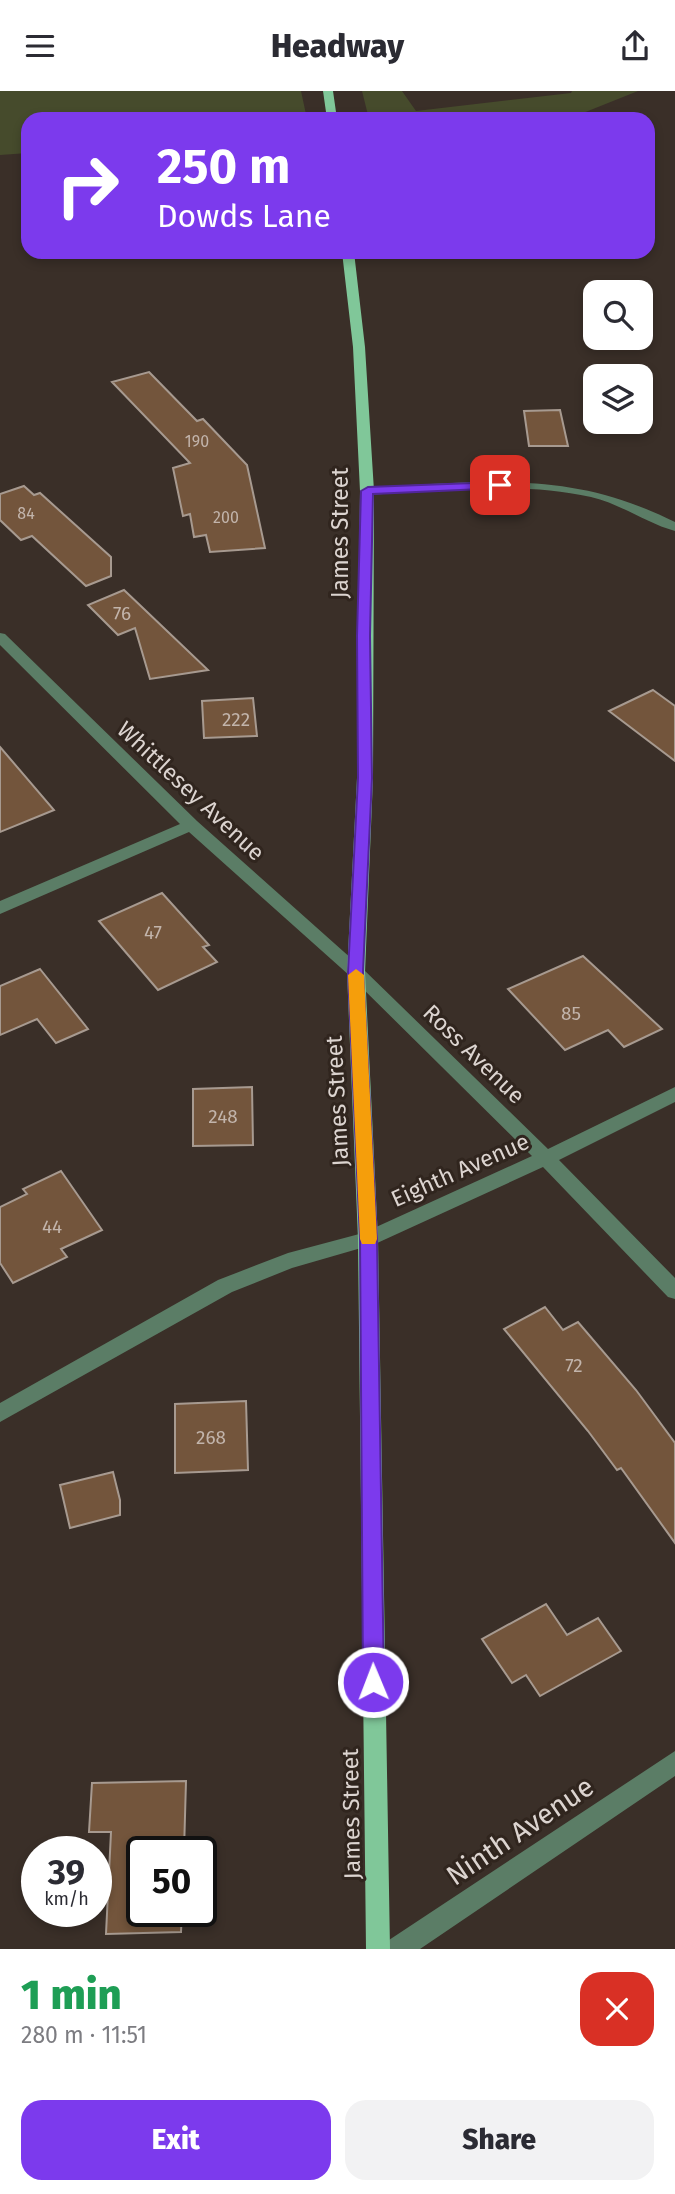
<!DOCTYPE html>
<meta charset="utf-8">
<style>
:root{--surface:#fff;--page:#f2f2f3;--text:#2b2b33;--muted:#7c7c81;--accent:#7c3aed}
body{margin:0;font-family:"Fira Sans",sans-serif;background:var(--page);color:var(--text);height:100vh;display:flex;flex-direction:column;font-size:26px;white-space:nowrap}
*{box-sizing:border-box;margin:0}
p{font-size:23px;color:var(--muted)}
.icon{flex:none;width:38px;height:38px;fill:none;stroke:currentColor;stroke-width:2;stroke-linecap:round;stroke-linejoin:round}
.map{position:relative;height:1858px;overflow:hidden}
.drawer{display:flex;flex-direction:column;background:var(--surface);flex:1}
.drawer>*{flex:none}
.top-card{position:absolute;left:21px;top:21px;width:634px;height:147px;border-radius:21px;box-shadow:0 4px 10px #0003;background:#7c3aed;color:#fff;overflow:hidden}
.buttons{position:absolute;left:583px;top:189px;display:grid;gap:14px}
.buttons a{display:grid;place-items:center;width:70px;height:70px;border-radius:14px;background:var(--surface);box-shadow:0 4px 10px #0003;font-size:35px}
.speed{position:absolute;left:21px;top:1745px;display:flex;gap:14px;font-size:35px;font-weight:700;text-align:center}
.speed>*{display:grid;place-content:center;width:91px;height:91px;border-radius:50%;background:var(--surface);box-shadow:0 4px 10px #0003;line-height:1}
.speed small{font-size:18px;font-weight:400}
.speed .limit{border:4px solid #111;border-radius:10px;background:#fff;color:#111}
.pin{position:absolute;display:grid;place-items:center;width:60px;height:60px;color:#fff;margin:-30px;border-radius:14px;box-shadow:0 4px 10px #0006}
.me{position:absolute;width:77px;margin:-38px;rotate:359deg;stroke-linejoin:round;filter:drop-shadow(0 0 5px #0008)}
.turn{display:flex;align-items:center;gap:24px;height:147px;padding:0 21px;font-size:32px}
.turn .icon{width:91px;height:91px;stroke-width:2.5}
.turn b{display:block;font-size:49px;line-height:60px}
.round{display:grid;place-items:center;flex:none;width:74px;height:74px;border-radius:21px;background:var(--page)}
.headline{display:flex;align-items:center;justify-content:space-between;height:119px;padding:0 21px}
h1{font-size:42px;font-weight:800;line-height:52px;color:#1e9e55}
.button{display:flex;gap:14px;margin-top:auto;padding:14px 21px}
.button a{flex:1;height:80px;border-radius:21px;background:var(--accent);color:#fff;font-size:28px;font-weight:800;line-height:80px;text-align:center}
.button a+a{background:var(--page);color:var(--text)}
header{display:flex;justify-content:space-between;align-items:center;height:91px;padding:0 21px;background:var(--surface);font-size:32px;font-weight:800}
.map>svg:first-child{display:block}
.green{fill:#464b2c}
.building{fill:#73553c;stroke:#a79a90;stroke-width:2}
.lines{fill:none;stroke-linecap:round;stroke-linejoin:round}
.minor{fill:#5b7d66;fill-rule:evenodd}
.major{fill:#80c799;fill-rule:evenodd}
.route{fill:#7c3aed;stroke:#51269a;stroke-width:2}
.slow{fill:#f59e0b}
.labels{text-anchor:middle;dominant-baseline:central;stroke-width:6;stroke-linejoin:round;paint-order:stroke}
.far-number-label{font-size:16px;fill:#c2b4ab}
.number-label{font-size:19px;fill:#c2b4ab}
.street-label{font-size:23px;fill:#dcd4d0;stroke:#30251e}
.near-street-label{font-size:28px;fill:#dcd4d0;stroke:#30251e}
</style>
<header><svg class="icon" aria-label="menu" viewBox="0 0 24 24"><path d="M4 6h16M4 12h16M4 18h16"/></svg>Headway<svg class="icon" aria-label="share" viewBox="0 0 24 24"><path d="M12 15V3M7 8l5-5 5 5M5 13v7h14v-7"/></svg></header>
<div class="map">
<svg width="675" height="1858" viewBox="0 0 675 1858">
<rect width="100%" height="100%" fill="#3a2f28"/>
<path class="green" d="M0 0H301L307 28H28V62L0 64Z
M362 0H402L416 20 571 2 572 0H638L568 28H369Z"/>
<path class="building" d="M149 281 197 330 203 328 247 374 265 457 210 461 206 444 194 446 190 423 183 425 173 377 190 372 112 291Z
M560 319 568 355H529L524 320Z
M24 395 34 404 40 402 111 466V485L86 495 32 445 21 449 0 429V403Z
M124 499 144 518 208 579 150 588 135 537 118 544 88 514Z
M653 599 675 615V670L609 620Z
M253 607 257 645 204 647 202 610Z
M0 656 54 719 0 741Z
M162 802 209 854 203 856 217 871 158 899 99 830Z
M583 865 662 938 624 956 608 939 565 959 508 898Z
M40 878 88 938 56 952 37 928 0 944V895Z
M252 996 253 1054 193 1055V998Z
M61 1080 102 1139 61 1158 67 1166 13 1192 0 1172V1116L27 1103 23 1098Z
M545 1216 563 1239 578 1231 636 1299 675 1352V1452L621 1377 617 1379 588 1340 504 1238Z
M246 1310 248 1379 175 1382V1313Z
M113 1381 120 1409V1424L70 1437 60 1394Z
M546 1513 567 1544 598 1527 621 1560 540 1605 526 1584 512 1592 482 1548Z
M186 1690 184 1760H142V1820H182L181 1841 106 1843 111 1741H89L92 1692Z"/>
<g class="lines">
<path class="minor" d="M473 391C551 390 604 396 675 431V440C646 432 621 413 591 406 518 390 440 400 367 404L360 400 367 396Z
M0 542 5 543 197 730 362 877 548 1058 675 996V1011L559 1069 675 1187V1208L668 1206 543 1076 375 1153 292 1177 232 1201 0 1331V1312L218 1189 288 1162 363 1142 532 1065 350 885 189 741 0 823V810L180 733 0 554Z
M675 1660V1685L420 1858H386L389 1849Z"/>
<path class="major" d="M323 0H333L337 28H327Z
M342 161H354L365 256 374 400 373 687 365 881 378 1148 390 1858H366L358 1148 347 881 357 687 360 400 353 256Z"/>
</g>
<path class="route" d="M500 391 506 394 504 397 373 403 370 545 372 687 363 881 377 1148 384 1591 381 1598 373 1601 366 1598 363 1591 360 1148 348 881 358 687 357 545 361 400 368 396Z"/>
<path class="slow" d="M356 878 364 884 377 1148 375 1153H362L360 1148 348 884Z"/>
<g class="labels">
<g class="far-number-label">
<text x="197" y="350">190</text>
<text x="26" y="422">84</text>
<text x="226" y="426">200</text>
</g>
<g class="number-label">
<text x="122" y="522">76</text>
<text x="236" y="628">222</text>
<text x="153" y="841">47</text>
<text x="571" y="922">85</text>
<text x="223" y="1025">248</text>
<text x="52" y="1135">44</text>
<text x="574" y="1274">72</text>
<text x="211" y="1346">268</text>
</g>
<g class="street-label">
<text transform="translate(340 442) rotate(-90)">James Street</text>
<text transform="translate(191 700) rotate(43)">Whittlesey Avenue</text>
<text transform="translate(474 963) rotate(44)">Ross Avenue</text>
<text transform="translate(337 1010) rotate(-93)">James Street</text>
<text transform="translate(460 1079) rotate(-24)">Eighth Avenue</text>
<text transform="translate(351 1723) rotate(-91)">James Street</text>
</g>
<g class="near-street-label">
<text transform="translate(520 1740) rotate(-34)">Ninth Avenue</text>
</g>
</g>
</svg>
<div class="buttons">
<a><svg class="icon" aria-label="search" viewBox="0 0 24 24"><circle cx="10" cy="10" r="6"/><path d="M15 15l6 6"/></svg></a>
<a><svg class="icon" aria-label="layers" viewBox="0 0 24 24"><path d="M12 4l9 5-9 5-9-5zM3 14l9 5 9-5"/></svg></a>
</div>
<div class="speed"><div>39<small>km/h</small></div><div class="limit">50</div></div>
<div class="pin" style="left:500px;top:394px;background:#d93025"><svg class="icon" aria-label="arrive" viewBox="0 0 24 24"><path d="M6 21V4h12l-3 4 3 4H6"/></svg></div>
<svg class="me" style="left:373px;top:1591px" viewBox="-20 -20 40 40"><circle r="17" fill="#7c3aed" stroke="#fff" stroke-width="3"/><path d="M0-11L8 9 0 5-8 9z" fill="#fff"/></svg>
<div class="top-card">
<div class="turn"><svg class="icon" aria-label="right" viewBox="0 0 24 24"><path d="M7 20v-9h11M14 6l5 5-5 5"/></svg><div><b>250 m</b>Dowds Lane</div></div>
</div>
</div>
<section class="drawer">
<div class="headline"><div><h1>1 min</h1><p>280 m · 11:51</p></div><a class="round" style="background:#d93025;color:#fff"><svg class="icon" aria-label="close" viewBox="0 0 24 24"><path d="M6 6l12 12M18 6L6 18"/></svg></a></div>
<div class="button"><a>Exit</a><a>Share</a></div>
</section>
